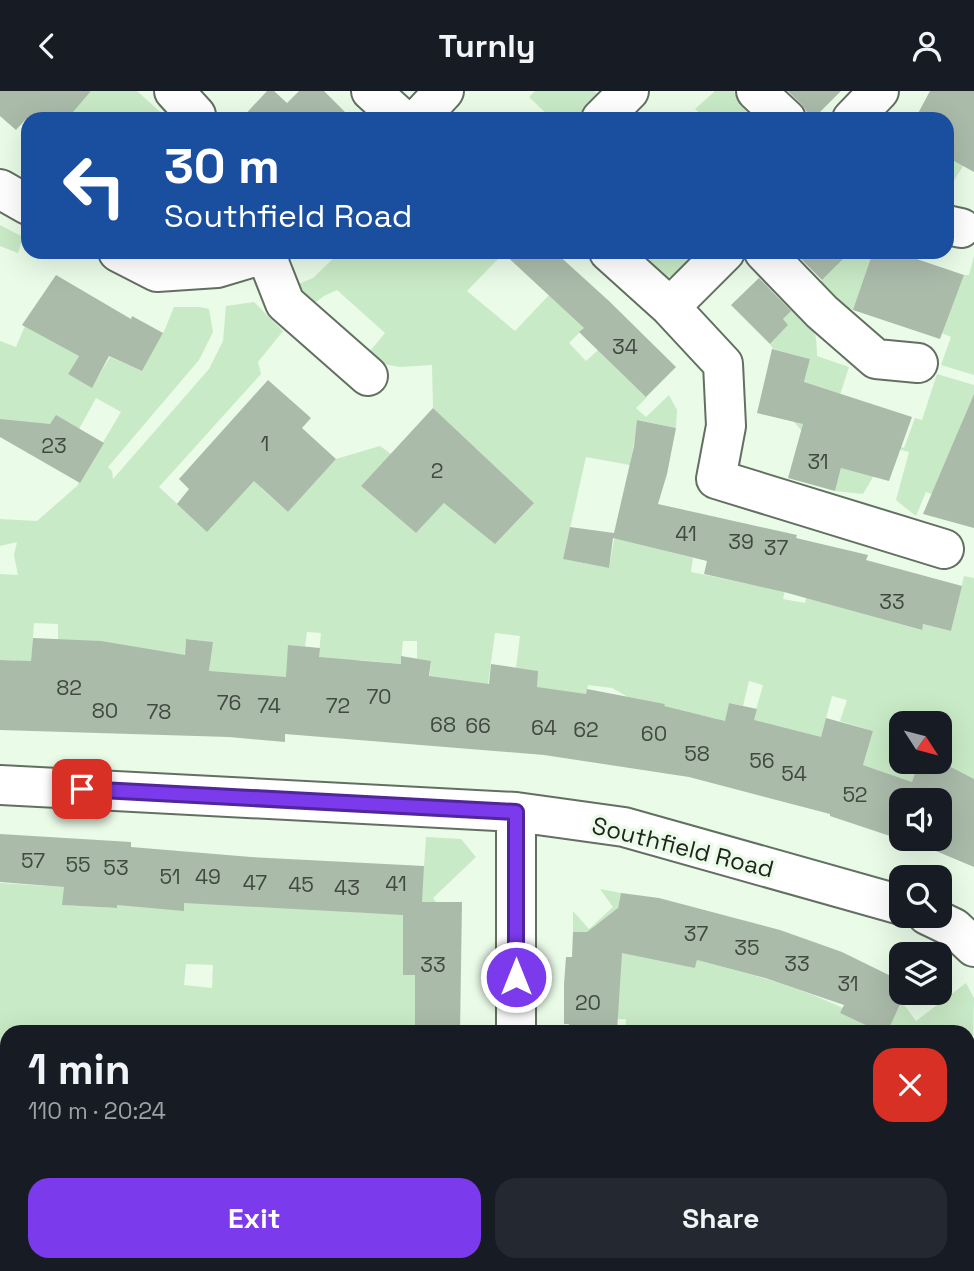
<!DOCTYPE html>
<meta charset="utf-8">
<style>
:root{--surface:#171b24;--page:#242831;--text:#f1f3f6;--muted:#9ea1a6;--accent:#7c3aed}
body{margin:0;font-family:"Space Grotesk",sans-serif;background:var(--page);color:var(--text);height:100vh;display:flex;flex-direction:column;font-size:26px;white-space:nowrap}
*{box-sizing:border-box;margin:0}
p{font-size:23px;color:var(--muted)}
.icon{flex:none;width:38px;height:38px;fill:none;stroke:currentColor;stroke-width:2;stroke-linecap:round;stroke-linejoin:round}
.map{position:relative;flex:1;overflow:hidden}
.sheet{position:absolute;left:0px;top:934px;width:975px;height:247px;display:flex;flex-direction:column;background:var(--surface);border-radius:21px 21px 0 0;box-shadow:0 7px 28px #0002}
.sheet>*{flex:none}
.hud{position:absolute;left:21px;top:21px;width:933px;height:147px;border-radius:21px;box-shadow:0 7px 28px #0002;background:#1a4fa0;color:#fff;overflow:hidden}
.needle{width:46px;rotate:126deg}
.fabs{position:absolute;left:889px;top:620px;display:grid;gap:14px}
.fabs a{display:grid;place-items:center;width:63px;height:63px;border-radius:14px;background:var(--surface);box-shadow:0 7px 28px #0002;font-size:35px}
.pin{position:absolute;display:grid;place-items:center;width:60px;height:60px;color:#fff;margin:-30px;border-radius:14px;box-shadow:0 4px 10px #0006}
.me{position:absolute;width:77px;margin:-38px;rotate:0deg;stroke-linejoin:round;filter:drop-shadow(0 0 5px #0008)}
.turn{display:flex;align-items:center;gap:24px;height:147px;padding:0 28px;font-size:32px}
.turn .icon{width:91px;height:91px;stroke-width:2.5}
.turn b{display:block;font-size:49px;line-height:60px}
.round{display:grid;place-items:center;flex:none;width:74px;height:74px;border-radius:21px;background:var(--page)}
.head{display:flex;align-items:center;justify-content:space-between;height:119px;padding:0 28px}
h1{font-size:42px;font-weight:800;line-height:52px}
.primary-button{display:flex;gap:14px;margin-top:auto;padding:14px 28px}
.primary-button a{flex:1;height:80px;border-radius:21px;background:var(--accent);color:#fff;font-size:28px;font-weight:800;line-height:80px;text-align:center}
.primary-button a+a{background:var(--page);color:var(--text)}
header{display:flex;justify-content:space-between;align-items:center;height:91px;padding:0 28px;background:var(--surface);font-size:32px;font-weight:800}
.map>svg:first-child{display:block}
.green{fill:#c9eac6;fill-rule:evenodd}
.building{fill:#abbbaa}
.lines{fill:none;stroke-linecap:round;stroke-linejoin:round}
.minor-casing{stroke:#627061;stroke-width:42}
.minor{stroke:#fff;stroke-width:38}
.route-casing{stroke:#51269a;stroke-width:18}
.route{stroke:#7c3aed;stroke-width:12}
.labels{text-anchor:middle;dominant-baseline:central;stroke-width:7;stroke-linejoin:round;paint-order:stroke}
.number-label{font-size:21px;fill:#414a40}
.street-label{font-size:24px;fill:#1e241d;stroke:#eafbe8}
</style>
<header><svg class="icon" aria-label="back" viewBox="0 0 24 24"><path d="M15 5l-7 7 7 7"/></svg>Turnly<svg class="icon" aria-label="person" viewBox="0 0 24 24"><circle cx="12" cy="8" r="4"/><path d="M4 21q1-7 8-7t8 7"/></svg></header>
<div class="map">
<svg width="974" height="1180" viewBox="0 0 974 1180">
<rect width="100%" height="100%" fill="#eafbe8"/>
<path class="green" d="M91 0H137L168 28H74L69 24Z
M535 0H594L604 9 584 28H552L529 6Z
M715 0H733L764 28H706L695 18Z
M965 0 974 57 947 101V35Z
M0 134 23 146 18 162 0 155Z
M340 161H427L433 166 437 161H508L497 169 467 200 515 240 549 204 584 237 569 252 586 270 598 259 647 306 636 317 646 326 669 304 677 319 676 337 638 329 630 374 586 366 563 468 609 477 619 421 654 431 648 455 693 467 691 481 749 493 788 485 783 508 805 512 812 484 854 520 921 539 923 533 951 540 964 485 974 487V721L939 670 940 632H901V670H919L912 691 863 674 873 640 840 630 847 609 832 605 819 653 751 637 763 594 749 590 743 615 729 612 722 647 717 628 700 624 661 633 664 613 628 606 612 597 588 594 584 618 537 596V580L516 577 520 545 495 542 488 593 429 591 431 571 417 568V550H403L401 573 361 569 318 572 321 542 307 541 305 556 288 554V587L209 581 212 551 186 548 183 581 140 557 58 549V533L34 532 31 575 14 569H0V483L18 484 14 464 17 451 0 455V428L37 430 77 395 121 321 96 307 79 338 44 344 0 328V250L16 256 30 223 83 258 68 283 92 296 110 266 142 280 165 238 174 216H200L209 218 213 241 199 269 108 376 112 380 113 388 209 278 223 250 226 215 254 211 283 240 258 271 261 283 159 396 207 440 269 372 261 397 288 421 336 368 380 355 391 363 361 395 416 442 444 412 529 417 533 411 433 317 432 274 400 276 373 271 371 259 385 242 337 199 324 205 312 214 296 194 313 187Z
M632 161H710L683 185 661 186Z
M832 161H887L853 219 835 211 818 193 836 175Z
M974 165V284L941 274 951 246 942 242 964 184H969Z
M787 202C809 226 817 230 817 265L849 276 840 304 850 306 841 337 904 357 915 327 922 329 937 283 974 294V303L962 331 938 405 926 401 916 425 896 409 909 361 883 354 873 386 863 403 835 400 848 352 801 339 794 331 810 268 773 258 770 253 788 234 771 217Z
M426 746 461 748 476 766 433 807 436 811 403 884H415V941L7 942V957H0V792L64 796 63 814 116 817 117 801 369 822 424 775ZM186 873 213 874 212 897 184 894Z
M600 798 621 802 615 830 695 877 697 869C747 882 796 895 843 917L840 922 883 941H625L626 928H611L602 830 594 835 595 841H573V820L589 838 613 816Z
M966 892 974 907 973 955 968 954V942L887 941 900 913 905 915 916 930Z
M619 1174H856L855 1180H619Z"/>
<path class="building" d="M0 0H91L67 28H26L16 39 0 25Z
M267 0H274L287 12 299 0H324L352 28H241Z
M788 0H841L813 28H807V21L801 13Z
M930 0H974V81L947 66V28H915Z
M502 161H555L609 210 676 276 646 306 579 241 584 237Z
M794 161H850L822 189Z
M873 161H896L964 184 940 248 853 219Z
M56 184 131 228 132 225 163 242 142 280 109 265 92 297 68 283 79 265 22 234Z
M759 187 791 220 783 228 788 234 770 253 731 214Z
M772 258 810 268 804 291 912 326 889 390 841 377 835 400 788 387 803 333 757 322Z
M268 289 311 327 302 337 336 368 288 421 254 390 207 441 177 413 189 398 179 388Z
M974 303V437L923 423Z
M433 317 534 412 495 453 444 412 416 442 361 395Z
M56 324 104 352 80 392 0 346V328L50 333Z
M637 329 676 337 667 383 658 413 797 444 796 447 868 464 866 469 962 495 951 540 923 533 922 539 784 501 704 483 707 470 613 447 609 477 563 468 570 436 614 442 634 355Z
M33 547 101 550 185 564 186 548 213 551 209 580 286 586 288 554 320 557 319 566 401 573V565L431 570 429 585 489 593 491 573 538 580 537 596 586 603 587 598 665 613 664 615 725 630 729 612 757 618 754 629 821 646 826 627 873 640 863 674 912 691 919 670H939L974 688V776L905 747H940V709H901V746L894 743 893 746 830 725V723L689 686 544 664 285 643V651L229 646 0 639V569L31 570Z
M0 743 131 751V756L251 766 424 775 422 811H462L460 942H415V884H403V824L184 812V820L117 814V817L62 814 64 796 0 791Z
M621 802 659 807 780 839 842 861 901 890V911L887 942H883L840 922 844 914 765 887 697 869 695 877 622 862 617 940H568L569 933H564V893L566 866H572L573 841H587L618 817Z"/>
<g class="lines">
<g class="minor-casing">
<path id="minor" d="M174 0 196 24
M371 0 402 28
M756 0 786 28
M418 28 444 0
M601 28 629 0
M852 28 879 0
M0 98 28 114
M947 134 961 137
M118 161 157 181 217 177 271 161
M609 161 670 216
M725 161 670 216 723 273 726 335 716 388 944 458
M764 161 822 221 876 268 918 272
M266 164 285 212 368 285
M0 694 516 721 624 736 901 814
M927 824 954 837 974 856
M516 942V721
M0 1062H7
M968 1137 974 1111
M516 1174V1180
M959 1180 960 1174"/>
</g>
<use href="#minor" class="minor"/>
</g>
<g class="lines">
<g class="route-casing">
<path id="route" d="M82 698 516 721V886"/>
</g>
<use href="#route" class="route"/>
</g>
<g class="labels">
<g class="number-label">
<text x="625" y="255">34</text>
<text x="265" y="352">1</text>
<text x="54" y="354">23</text>
<text x="818" y="370">31</text>
<text x="437" y="379">2</text>
<text x="686" y="442">41</text>
<text x="741" y="450">39</text>
<text x="776" y="456">37</text>
<text x="892" y="510">33</text>
<text x="69" y="596">82</text>
<text x="379" y="605">70</text>
<text x="229" y="611">76</text>
<text x="269" y="614">74</text>
<text x="338" y="614">72</text>
<text x="105" y="619">80</text>
<text x="159" y="620">78</text>
<text x="443" y="633">68</text>
<text x="478" y="634">66</text>
<text x="544" y="636">64</text>
<text x="586" y="638">62</text>
<text x="654" y="642">60</text>
<text x="697" y="662">58</text>
<text x="762" y="669">56</text>
<text x="794" y="682">54</text>
<text x="855" y="703">52</text>
<text x="33" y="769">57</text>
<text x="78" y="773">55</text>
<text x="116" y="776">53</text>
<text x="170" y="785">51</text>
<text x="208" y="785">49</text>
<text x="255" y="791">47</text>
<text x="396" y="792">41</text>
<text x="301" y="793">45</text>
<text x="347" y="796">43</text>
<text x="696" y="842">37</text>
<text x="747" y="856">35</text>
<text x="797" y="872">33</text>
<text x="433" y="873">33</text>
<text x="848" y="892">31</text>
<text x="588" y="911">20</text>
</g>
<g class="street-label">
<text transform="translate(683 756) rotate(14)">Southfield Road</text>
</g>
</g>
</svg>
<div class="fabs">
<a><svg class="needle" viewBox="-14 -14 28 28"><path d="M0-13l5 13h-10z" fill="#e53935"/><path d="M0 13l5-13h-10z" fill="#9ea1a6"/></svg></a>
<a><svg class="icon" aria-label="sound" viewBox="0 0 24 24"><path d="M4 9h4l5-4v14l-5-4H4zM17 9q2 3 0 6"/></svg></a>
<a><svg class="icon" aria-label="search" viewBox="0 0 24 24"><circle cx="10" cy="10" r="6"/><path d="M15 15l6 6"/></svg></a>
<a><svg class="icon" aria-label="layers" viewBox="0 0 24 24"><path d="M12 4l9 5-9 5-9-5zM3 14l9 5 9-5"/></svg></a>
</div>
<div class="pin" style="left:82px;top:698px;background:#d93025"><svg class="icon" aria-label="arrive" viewBox="0 0 24 24"><path d="M6 21V4h12l-3 4 3 4H6"/></svg></div>
<svg class="me" style="left:516px;top:886px" viewBox="-20 -20 40 40"><circle r="17" fill="#7c3aed" stroke="#fff" stroke-width="3"/><path d="M0-11L8 9 0 5-8 9z" fill="#fff"/></svg>
<div class="hud">
<div class="turn"><svg class="icon" aria-label="left" viewBox="0 0 24 24"><path d="M17 20v-9H6M10 6l-5 5 5 5"/></svg><div><b>30 m</b>Southfield Road</div></div>
</div>
<section class="sheet">
<div class="head"><div><h1>1 min</h1><p>110 m · 20:24</p></div><a class="round" style="background:#d93025;color:#fff"><svg class="icon" aria-label="close" viewBox="0 0 24 24"><path d="M6 6l12 12M18 6L6 18"/></svg></a></div>
<div class="primary-button"><a>Exit</a><a>Share</a></div>
</section>
</div>
